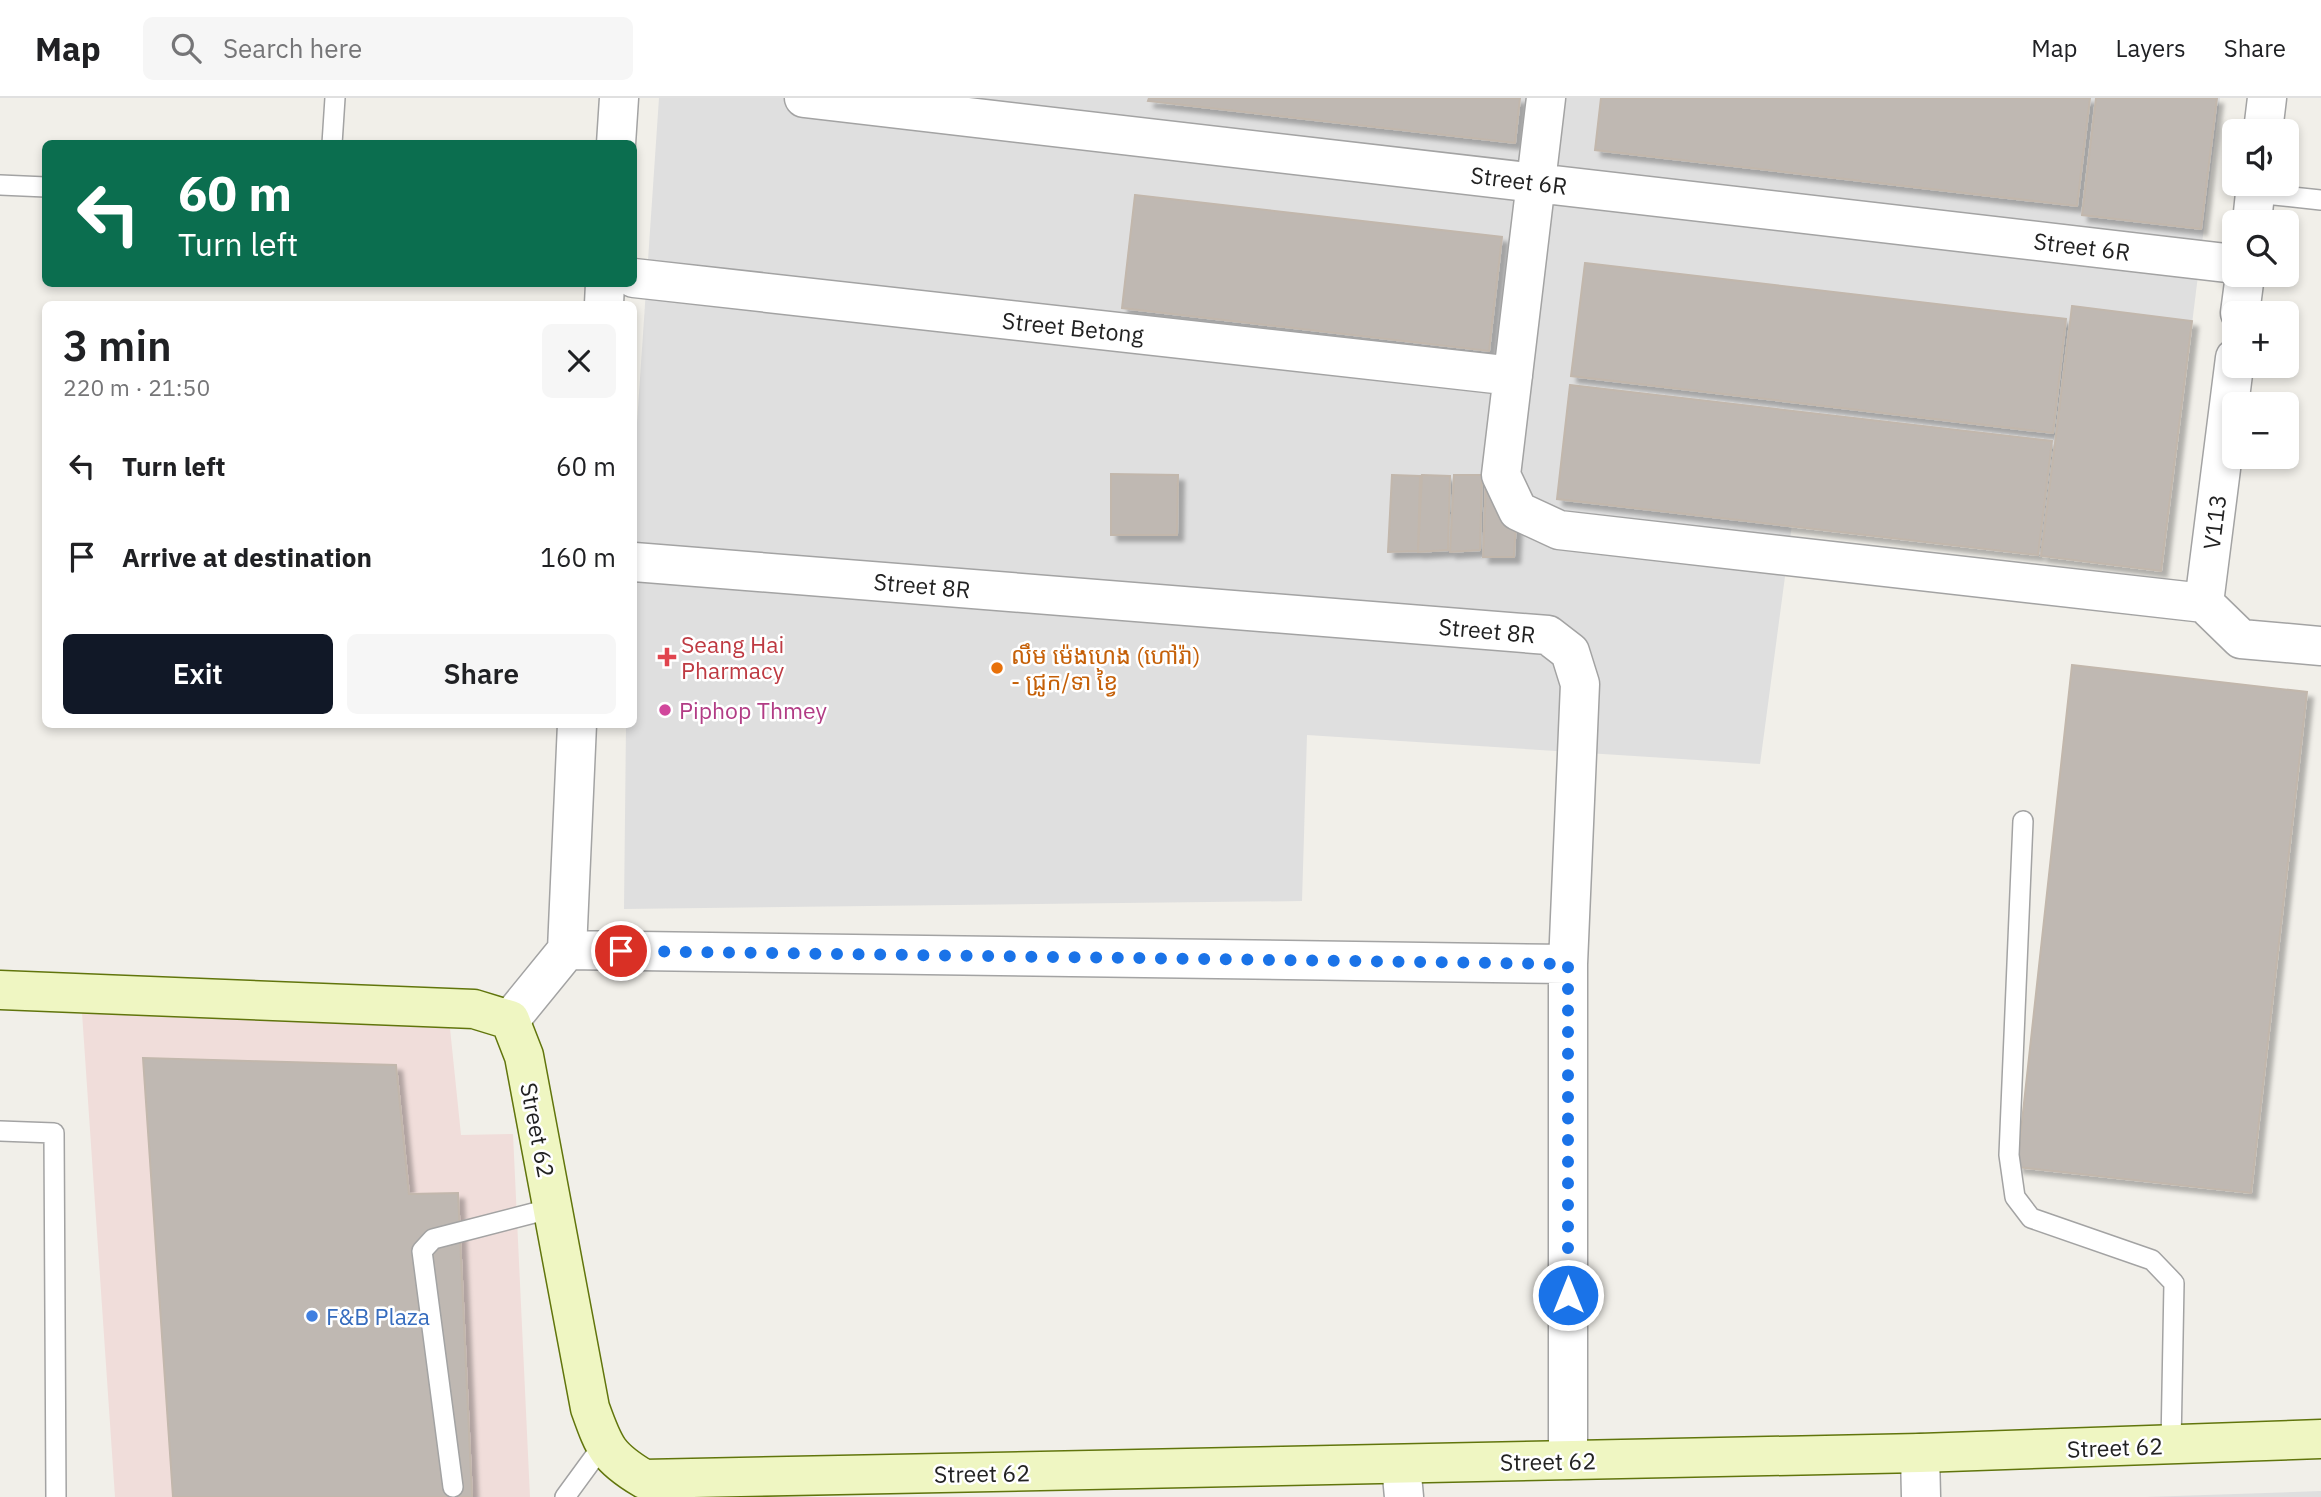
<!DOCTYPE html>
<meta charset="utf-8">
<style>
:root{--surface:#fff;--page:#f6f6f6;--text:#202124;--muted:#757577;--line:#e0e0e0;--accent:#111827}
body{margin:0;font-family:"IBM Plex Sans","Noto Sans Khmer",sans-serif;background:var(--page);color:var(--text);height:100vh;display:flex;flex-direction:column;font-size:26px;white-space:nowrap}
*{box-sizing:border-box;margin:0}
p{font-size:23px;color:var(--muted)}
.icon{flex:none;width:38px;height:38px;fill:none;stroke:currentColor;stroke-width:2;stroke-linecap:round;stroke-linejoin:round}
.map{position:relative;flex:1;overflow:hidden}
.details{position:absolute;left:42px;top:203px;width:595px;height:427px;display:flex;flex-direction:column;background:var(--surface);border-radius:10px;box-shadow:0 4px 10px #0003}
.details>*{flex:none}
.guide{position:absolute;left:42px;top:42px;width:595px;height:147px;border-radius:10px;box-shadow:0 4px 10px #0003;background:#0b6e4f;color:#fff;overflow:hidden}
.buttons{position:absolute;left:2222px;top:21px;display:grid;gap:14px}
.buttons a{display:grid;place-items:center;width:77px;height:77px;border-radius:10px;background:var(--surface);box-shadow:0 4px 10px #0003;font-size:35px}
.pin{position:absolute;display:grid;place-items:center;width:60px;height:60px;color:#fff;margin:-30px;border:4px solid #fff;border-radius:50%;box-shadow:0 2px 7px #0007}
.me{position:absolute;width:77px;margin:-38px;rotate:0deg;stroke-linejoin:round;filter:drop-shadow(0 0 5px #0008)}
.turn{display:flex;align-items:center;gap:24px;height:147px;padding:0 21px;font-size:32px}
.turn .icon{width:91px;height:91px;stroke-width:2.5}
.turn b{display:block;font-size:49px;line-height:60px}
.round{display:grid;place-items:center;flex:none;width:74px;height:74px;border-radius:10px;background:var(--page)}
.overview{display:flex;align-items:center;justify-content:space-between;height:119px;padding:0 21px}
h1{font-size:42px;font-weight:600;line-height:52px}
.primary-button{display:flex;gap:14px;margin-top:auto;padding:14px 21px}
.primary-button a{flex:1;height:80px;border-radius:10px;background:var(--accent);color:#fff;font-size:28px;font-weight:600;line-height:80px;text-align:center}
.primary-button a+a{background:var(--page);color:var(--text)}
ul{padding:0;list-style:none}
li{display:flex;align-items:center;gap:21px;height:91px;padding:0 21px}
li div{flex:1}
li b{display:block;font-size:26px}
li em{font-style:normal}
header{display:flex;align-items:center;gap:42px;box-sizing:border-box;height:98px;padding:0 35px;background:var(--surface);border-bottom:2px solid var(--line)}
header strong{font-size:33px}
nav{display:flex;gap:38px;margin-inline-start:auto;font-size:24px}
.search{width:490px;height:63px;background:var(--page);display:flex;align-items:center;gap:18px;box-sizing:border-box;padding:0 24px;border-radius:10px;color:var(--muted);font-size:26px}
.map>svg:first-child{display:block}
.residential{fill:#dfdfdf}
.commercial{fill:#f0ddda}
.building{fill:#bfb8b2;stroke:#c2b7ac;stroke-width:2;filter:url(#shadow)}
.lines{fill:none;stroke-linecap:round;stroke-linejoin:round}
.lane-casing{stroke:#a3a3a3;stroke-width:22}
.street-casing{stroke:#a3a3a3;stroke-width:41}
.secondary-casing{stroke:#61750c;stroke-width:41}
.lane{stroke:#fff;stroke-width:19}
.street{stroke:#fff;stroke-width:38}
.secondary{stroke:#eff6c2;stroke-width:38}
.route{stroke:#1a73e8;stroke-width:12;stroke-dasharray:0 21.6}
.health-dot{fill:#e0444e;stroke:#fff;stroke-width:2.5}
.food-dot{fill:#e8710a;stroke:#fff;stroke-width:2.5}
.hotel-dot{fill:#d1479c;stroke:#fff;stroke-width:2.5}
.shop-dot{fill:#3f7fe0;stroke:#fff;stroke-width:2.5}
.labels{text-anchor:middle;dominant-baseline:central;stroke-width:5;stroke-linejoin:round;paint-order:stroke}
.street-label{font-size:23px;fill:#222;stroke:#fff}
.health-label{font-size:23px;fill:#be3a42;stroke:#fff;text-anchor:start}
.food-label{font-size:23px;fill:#c56008;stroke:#fff;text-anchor:start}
.hotel-label{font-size:23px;fill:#b23c85;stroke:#fff;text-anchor:start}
.shop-label{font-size:23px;fill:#366cbe;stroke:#fff;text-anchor:start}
</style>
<header>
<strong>Map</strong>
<div class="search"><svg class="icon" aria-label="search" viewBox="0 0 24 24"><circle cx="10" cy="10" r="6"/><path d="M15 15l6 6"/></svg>Search here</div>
<nav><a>Map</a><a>Layers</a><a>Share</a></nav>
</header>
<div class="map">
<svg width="2321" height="1399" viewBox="0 0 2321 1399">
<defs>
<filter id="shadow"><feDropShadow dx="6" dy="6" stdDeviation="2" flood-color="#0004"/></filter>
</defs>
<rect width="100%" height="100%" fill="#f1efe9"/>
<path class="residential" d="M659 0H2220L2162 468 1792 426 1760 666 1307 637 1302 803 624 811 626 627 634 626V369Z
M2321 1393V1399H2145Z"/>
<path class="commercial" d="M81 900 448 911 461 1037 513 1036 530 1399H115Z"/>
<path class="building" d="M1149 0H1520L1515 45 1148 3Z
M1601 0H2090L2077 108 1595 52Z
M2096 0H2217L2201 131 2082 117Z
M1135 97 1502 139 1489 253 1122 210Z
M1585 165 2066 221 2053 335 1571 278Z
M2072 208 2192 223 2161 473 2041 458Z
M1570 287 2052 343 2038 457 1557 401Z
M1111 376 1178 377 1177 437H1111Z
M1392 377 1420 378 1418 453 1388 454Z
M1422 377 1450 378 1448 452 1418 454Z
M1454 377H1482L1480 452 1450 454Z
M1486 384 1516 424 1514 459H1483Z
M2072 567 2307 594 2251 1095 2017 1069Z
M143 960 396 967 409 1096 458 1095 472 1399H173Z"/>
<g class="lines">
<g class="lane-casing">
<path id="lane" d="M332 46 335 0
M0 87 46 89
M2255 95 2321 102
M2023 723 2009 1057 2015 1099 2031 1120 2152 1162 2174 1185 2171 1347
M0 1033 54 1035 56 1399
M453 1389 422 1153 433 1141 553 1110
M565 1399 603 1347"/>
</g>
<g class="street-casing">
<path id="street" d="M804 0 2235 166
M1546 0 1501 377 1518 413 1559 432 2204 505 2241 541 2321 548
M2263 33 2267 0
M616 46 619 0
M2252 124 2256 86
M634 180 1513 278
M604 206 605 186
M2240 215 2245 177
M634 464 1548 537 1570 554 1580 586 1568 866V1362
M2204 505 2235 260
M567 852 1568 866
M510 922 567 852 577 626
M1920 1355 1921 1399
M1401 1367 1404 1399"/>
</g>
<g class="secondary-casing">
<path id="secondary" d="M0 892 474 911 510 922 524 958 590 1310C604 1349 607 1359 644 1381L1920 1355 2321 1341"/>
</g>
<use href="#lane" class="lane"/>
<use href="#street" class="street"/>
<use href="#secondary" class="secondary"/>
</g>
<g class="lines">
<path class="route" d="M621 853 1568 866V1197"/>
</g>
<path class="health-dot" d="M663.5 548.5h7v7h7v7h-7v7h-7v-7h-7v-7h7z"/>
<circle class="food-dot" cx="997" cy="570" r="7"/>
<circle class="hotel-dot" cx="665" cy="612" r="7"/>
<circle class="shop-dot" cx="312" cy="1218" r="7"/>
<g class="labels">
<g class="street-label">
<text transform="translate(1519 82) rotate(7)">Street 6R</text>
<text transform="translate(2082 148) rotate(7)">Street 6R</text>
<text transform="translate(1073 229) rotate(6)">Street Betong</text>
<text transform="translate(2214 424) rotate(-83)">V113</text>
<text transform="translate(922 487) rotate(5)">Street 8R</text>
<text transform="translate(1487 532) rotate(5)">Street 8R</text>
<text transform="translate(538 1032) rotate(79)">Street 62</text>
<text transform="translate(2115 1349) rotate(-2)">Street 62</text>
<text transform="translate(1548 1363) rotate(-1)">Street 62</text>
<text transform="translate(982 1375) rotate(-1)">Street 62</text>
</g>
<g class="health-label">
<text x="681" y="546">Seang Hai<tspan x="681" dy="26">Pharmacy</tspan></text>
</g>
<g class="food-label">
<text x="1011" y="557">លឹម ម៉េងហេង (ហៅរ៉ា)<tspan x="1011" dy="26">- ជ្រូក/ទា ខ្វៃ</tspan></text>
</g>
<g class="hotel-label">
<text x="679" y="612">Piphop Thmey</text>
</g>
<g class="shop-label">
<text x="326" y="1218">F&amp;B Plaza</text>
</g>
</g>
</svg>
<div class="buttons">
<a><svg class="icon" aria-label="sound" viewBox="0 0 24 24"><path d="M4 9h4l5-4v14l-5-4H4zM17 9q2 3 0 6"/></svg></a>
<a><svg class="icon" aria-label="search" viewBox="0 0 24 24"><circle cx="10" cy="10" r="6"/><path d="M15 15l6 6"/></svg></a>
<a>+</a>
<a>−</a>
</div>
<div class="pin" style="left:621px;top:853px;background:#d93025"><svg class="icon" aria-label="arrive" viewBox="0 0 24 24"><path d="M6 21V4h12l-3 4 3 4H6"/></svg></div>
<svg class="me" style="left:1568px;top:1197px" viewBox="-20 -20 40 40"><circle r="17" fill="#1a73e8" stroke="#fff" stroke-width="3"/><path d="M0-11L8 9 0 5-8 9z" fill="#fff"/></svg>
<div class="guide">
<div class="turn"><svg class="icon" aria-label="left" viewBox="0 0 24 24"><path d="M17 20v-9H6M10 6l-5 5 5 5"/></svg><div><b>60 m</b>Turn left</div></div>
</div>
<section class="details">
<div class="overview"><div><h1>3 min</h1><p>220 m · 21:50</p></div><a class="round"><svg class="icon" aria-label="close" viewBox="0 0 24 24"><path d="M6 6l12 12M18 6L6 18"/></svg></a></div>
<ul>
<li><svg class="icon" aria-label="left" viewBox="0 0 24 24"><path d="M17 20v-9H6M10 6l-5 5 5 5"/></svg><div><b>Turn left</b></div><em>60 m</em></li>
<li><svg class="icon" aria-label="arrive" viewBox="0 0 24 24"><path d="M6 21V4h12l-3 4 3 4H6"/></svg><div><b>Arrive at destination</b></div><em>160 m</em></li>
</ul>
<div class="primary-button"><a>Exit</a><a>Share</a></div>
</section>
</div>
